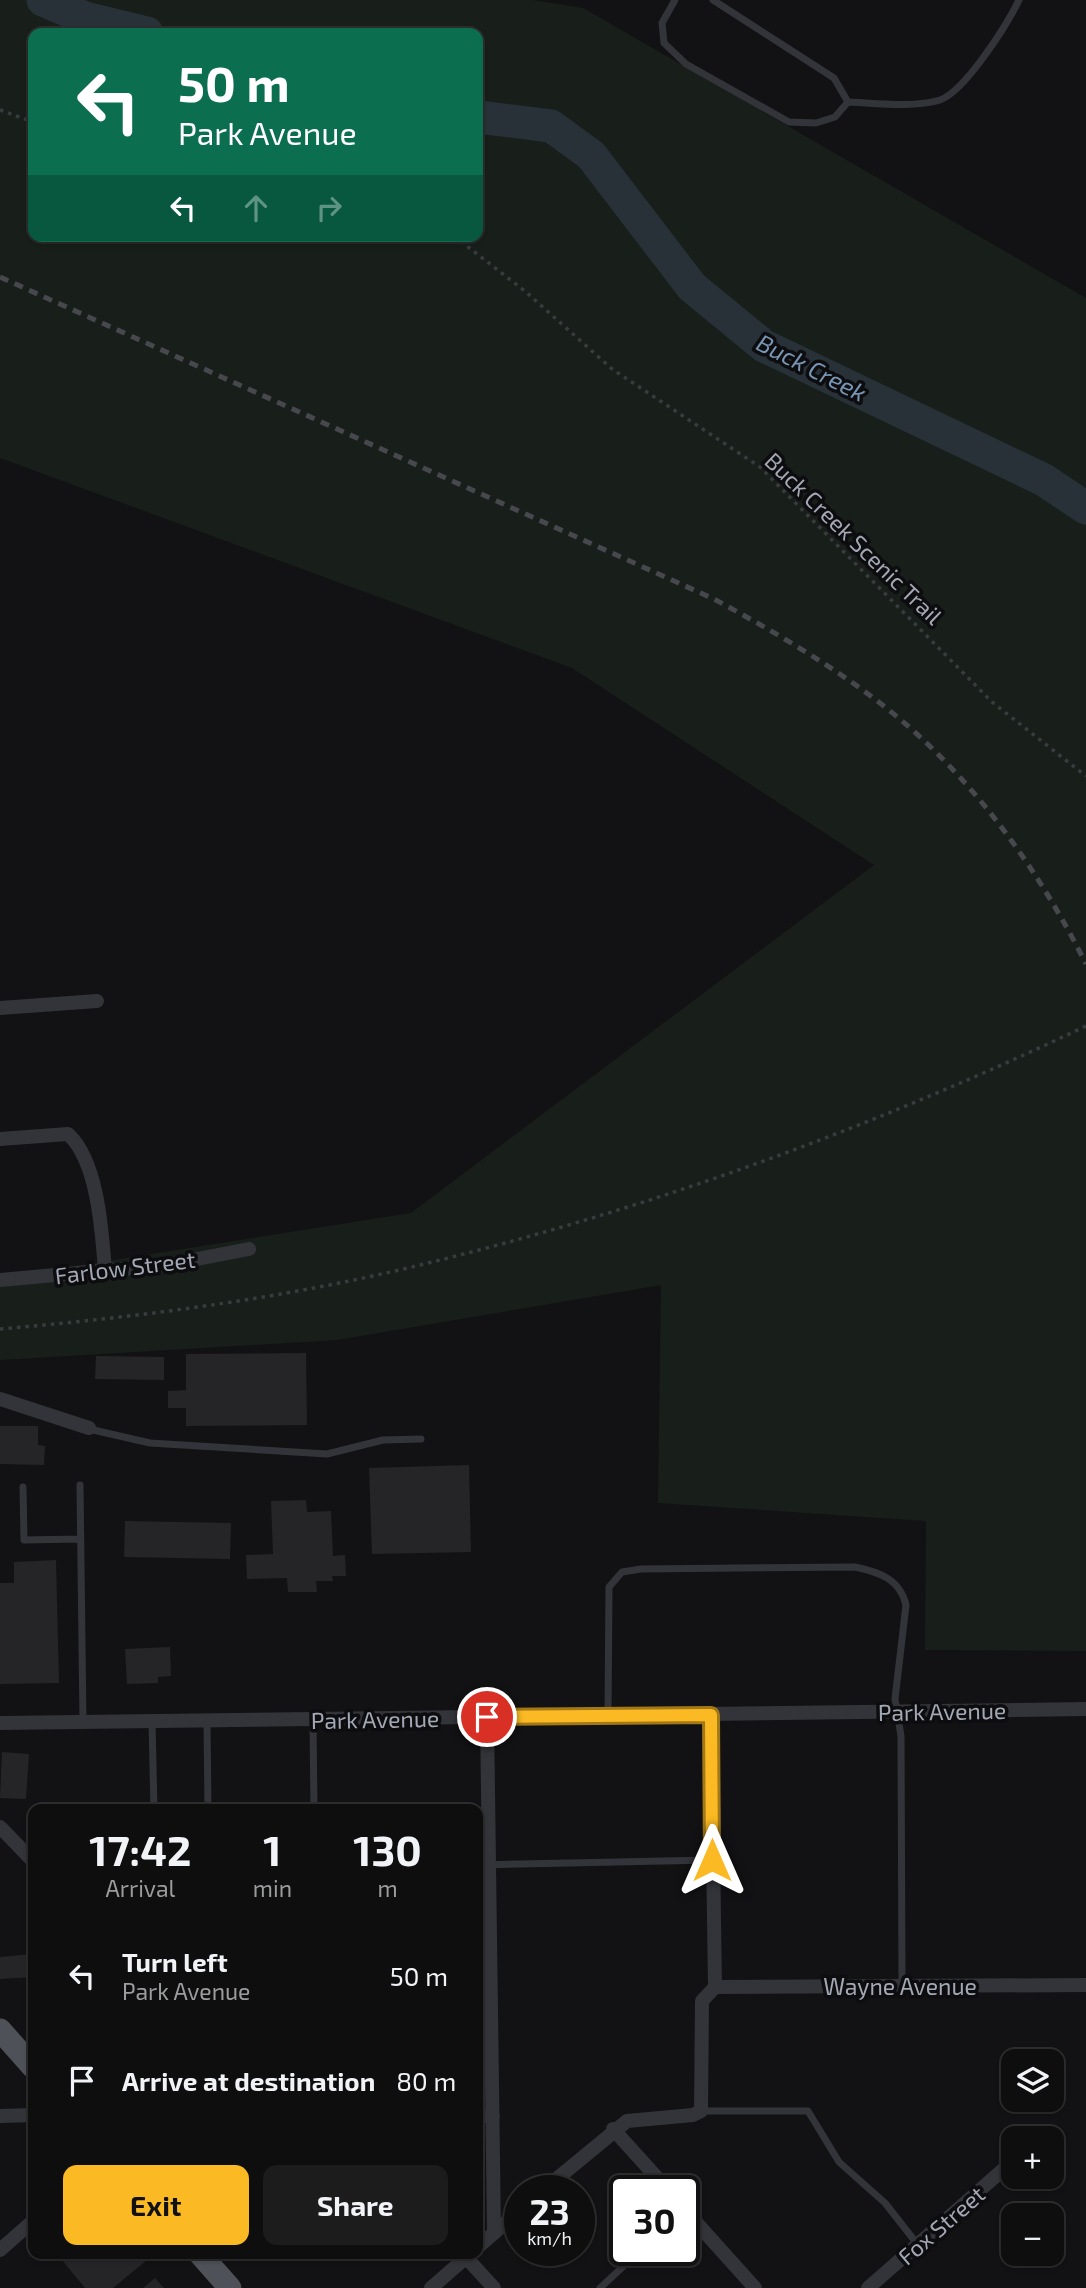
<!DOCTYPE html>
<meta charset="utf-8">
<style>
:root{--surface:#0e0e0f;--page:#1c1c1d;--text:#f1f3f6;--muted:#9b9c9e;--line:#2e2e2f;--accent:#fbba23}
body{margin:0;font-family:"Exo 2",sans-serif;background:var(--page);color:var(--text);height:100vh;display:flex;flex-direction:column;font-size:26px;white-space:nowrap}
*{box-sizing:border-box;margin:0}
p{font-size:23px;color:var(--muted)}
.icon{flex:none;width:38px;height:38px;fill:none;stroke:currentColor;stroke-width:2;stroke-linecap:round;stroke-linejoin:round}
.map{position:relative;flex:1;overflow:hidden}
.drawer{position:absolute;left:28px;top:1804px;width:455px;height:455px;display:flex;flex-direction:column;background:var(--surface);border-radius:14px;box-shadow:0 2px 5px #0004,0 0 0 2px var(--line)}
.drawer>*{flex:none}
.banner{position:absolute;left:28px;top:28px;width:455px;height:214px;border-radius:14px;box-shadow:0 2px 5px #0004,0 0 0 2px var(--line);background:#0b6e4f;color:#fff;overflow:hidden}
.fabs{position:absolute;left:1001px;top:2049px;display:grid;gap:14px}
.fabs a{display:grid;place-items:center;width:63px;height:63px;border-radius:14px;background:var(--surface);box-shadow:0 2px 5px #0004,0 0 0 2px var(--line);font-size:35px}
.speed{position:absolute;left:504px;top:2175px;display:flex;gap:14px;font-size:35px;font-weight:700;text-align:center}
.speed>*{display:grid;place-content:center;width:91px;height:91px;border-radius:50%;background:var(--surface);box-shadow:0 2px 5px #0004,0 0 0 2px var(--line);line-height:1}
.speed small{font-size:18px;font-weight:400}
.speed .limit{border:4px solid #111;border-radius:10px;background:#fff;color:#111}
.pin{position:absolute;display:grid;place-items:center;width:60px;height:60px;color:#fff;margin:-30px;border:4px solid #fff;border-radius:50%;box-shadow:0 2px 7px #0007}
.me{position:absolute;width:77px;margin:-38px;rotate:0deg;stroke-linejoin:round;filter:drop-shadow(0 0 5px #0008)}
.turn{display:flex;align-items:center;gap:24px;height:147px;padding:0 35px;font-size:32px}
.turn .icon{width:91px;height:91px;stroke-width:2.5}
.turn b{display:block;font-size:49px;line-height:60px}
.lanes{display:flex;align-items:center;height:66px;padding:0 35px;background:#0003;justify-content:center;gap:35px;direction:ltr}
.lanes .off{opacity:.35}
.eta{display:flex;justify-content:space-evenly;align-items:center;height:119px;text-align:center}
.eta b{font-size:42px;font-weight:700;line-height:49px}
.primary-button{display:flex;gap:14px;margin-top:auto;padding:14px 35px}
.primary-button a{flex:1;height:80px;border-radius:14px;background:var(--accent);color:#111;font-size:28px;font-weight:700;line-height:80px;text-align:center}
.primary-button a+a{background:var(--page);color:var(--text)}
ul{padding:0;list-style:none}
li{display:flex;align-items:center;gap:21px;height:105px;padding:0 35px}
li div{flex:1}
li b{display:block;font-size:26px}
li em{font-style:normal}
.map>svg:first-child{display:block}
.green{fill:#181f1a;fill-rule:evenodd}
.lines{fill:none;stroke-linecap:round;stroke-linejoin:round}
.river{stroke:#283138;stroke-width:33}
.building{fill:#252528}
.path{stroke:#393b40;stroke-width:3.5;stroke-dasharray:3.5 5;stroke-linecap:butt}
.lane{stroke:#333439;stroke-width:7}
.street{stroke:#333439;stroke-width:14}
.primary{stroke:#4f5158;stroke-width:23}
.rail{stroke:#46484e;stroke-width:5;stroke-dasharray:9 7;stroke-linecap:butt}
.route-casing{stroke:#a37917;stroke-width:18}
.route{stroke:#fbba23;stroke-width:12}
.labels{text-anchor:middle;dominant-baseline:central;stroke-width:7;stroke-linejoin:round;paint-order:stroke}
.street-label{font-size:23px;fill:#a3a8b5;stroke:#0d0d0f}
.water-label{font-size:24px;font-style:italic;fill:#7895b3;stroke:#0d0d0f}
</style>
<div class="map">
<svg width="1086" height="2288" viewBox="0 0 1086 2288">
<rect width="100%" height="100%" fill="#121214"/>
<path class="green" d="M0 0H533L583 8 1086 298V1651L925 1650 926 1521 658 1503 661 1285 337 1340 0 1360V1278L411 1213 874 865 572 668 0 458ZM33 33H478V236H33Z"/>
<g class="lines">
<path class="river" d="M43 0 85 18 147 33
M478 117 551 126 591 155 692 287 764 346 1044 480 1086 508"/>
</g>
<path class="building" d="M306 1353 307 1425 186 1426V1408H168V1391L186 1390V1354Z
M96 1356 164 1357V1380L95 1379Z
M0 1426H38V1445L45 1446 44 1465 0 1464Z
M469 1465 471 1552 372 1554 369 1468Z
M306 1500 307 1512 331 1511 333 1556 345 1555 346 1576H332L333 1581H316L317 1592H288L287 1578 247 1579 246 1555 273 1554 271 1501Z
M125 1521 231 1523 230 1559 124 1557Z
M56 1560 59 1683 0 1684V1583H14V1562Z
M170 1647 171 1676 158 1677V1683L127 1684 125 1649Z
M2 1752 29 1754 26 1799 0 1798Z
M33 1954V1977L0 1979V1957Z
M57 2254H142L147 2260 113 2288H85Z
M155 2278 164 2288H143Z"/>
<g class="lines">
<path class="path" d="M0 110 33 122
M454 236 526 292 612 369 760 467 992 702 1086 776
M0 1329C140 1317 280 1299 416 1266 647 1210 872 1128 1086 1026"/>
<path class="lane" d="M675 0 662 23 664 43 686 64 789 122 816 123 835 117 848 102C874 103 915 108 940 100 965 91 1007 25 1019 0
M713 0 834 78 848 102
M89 1429 150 1443 327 1454 383 1440 421 1439
M80 1485 83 1722
M23 1487 24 1540 80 1539
M608 1715 609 1587 622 1572 641 1569 855 1567C879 1572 900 1579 906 1605L895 1699 901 1736 902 1986
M313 1720 314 1810
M207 1721 208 1810
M152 1722 154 1810
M478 1865 712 1860
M702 2111H808L839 2162 885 2203 918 2245
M600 2288 641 2250"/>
<path class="street" d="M0 1008 97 1001
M0 1139 68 1134C98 1161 102 1232 105 1271
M0 1280 166 1265 249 1249
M0 1399 89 1428
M711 1715 715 1987
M487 1717 494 2233
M0 1723 1086 1709
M0 1827 33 1861
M715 1987 1086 1985
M0 2116 33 2115
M478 2116H493
M613 2129 669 2191
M542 2191 627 2121 693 2115 701 2111 702 2001 715 1987
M684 2209 755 2288
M478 2247 520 2210
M0 2250 33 2221
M463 2254 494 2288
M431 2288 470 2254
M868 2288 1013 2161"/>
<path class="primary" d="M0 2030 33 2067
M200 2254 230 2288"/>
<path class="rail" d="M0 277 714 599C771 630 828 663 880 703 968 771 1037 866 1086 964"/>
</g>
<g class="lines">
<g class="route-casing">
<path id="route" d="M487 1717 711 1715 712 1860"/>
</g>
<use href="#route" class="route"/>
</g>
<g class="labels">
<g class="street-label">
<text transform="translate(854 538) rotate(44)">Buck Creek Scenic Trail</text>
<text transform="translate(125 1267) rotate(-7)">Farlow Street</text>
<text transform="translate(942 1711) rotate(-1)">Park Avenue</text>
<text transform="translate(375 1719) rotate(-1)">Park Avenue</text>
<text x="900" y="1986">Wayne Avenue</text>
<text transform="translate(941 2225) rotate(-41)">Fox Street</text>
</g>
<g class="water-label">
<text transform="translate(812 367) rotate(27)">Buck Creek</text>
</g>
</g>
</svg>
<div class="fabs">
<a><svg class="icon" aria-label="layers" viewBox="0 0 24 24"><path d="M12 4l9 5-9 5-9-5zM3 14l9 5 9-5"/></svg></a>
<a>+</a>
<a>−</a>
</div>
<div class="speed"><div>23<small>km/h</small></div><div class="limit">30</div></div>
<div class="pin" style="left:487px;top:1717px;background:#d93025"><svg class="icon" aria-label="arrive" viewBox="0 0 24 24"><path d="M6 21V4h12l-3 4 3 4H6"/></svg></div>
<svg class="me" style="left:712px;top:1860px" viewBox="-20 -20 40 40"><path d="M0-17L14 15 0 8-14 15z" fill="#fbba23" stroke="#fff" stroke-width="4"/></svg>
<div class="banner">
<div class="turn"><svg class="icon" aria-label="left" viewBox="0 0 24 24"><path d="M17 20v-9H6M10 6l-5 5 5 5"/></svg><div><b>50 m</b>Park Avenue</div></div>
<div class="lanes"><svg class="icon" aria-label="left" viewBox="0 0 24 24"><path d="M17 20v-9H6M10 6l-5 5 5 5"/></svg><svg class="icon off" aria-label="ahead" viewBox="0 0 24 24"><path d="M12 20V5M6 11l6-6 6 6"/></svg><svg class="icon off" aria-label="right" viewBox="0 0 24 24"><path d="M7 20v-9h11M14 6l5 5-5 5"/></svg></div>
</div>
<section class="drawer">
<div class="eta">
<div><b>17:42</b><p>Arrival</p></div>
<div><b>1</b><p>min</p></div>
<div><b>130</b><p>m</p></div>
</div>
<ul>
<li><svg class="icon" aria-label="left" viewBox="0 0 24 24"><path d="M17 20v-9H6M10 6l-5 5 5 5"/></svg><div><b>Turn left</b><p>Park Avenue</p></div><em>50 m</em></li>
<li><svg class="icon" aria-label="arrive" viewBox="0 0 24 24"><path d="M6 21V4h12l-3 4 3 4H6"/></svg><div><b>Arrive at destination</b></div><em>80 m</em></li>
</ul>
<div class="primary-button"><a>Exit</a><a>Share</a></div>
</section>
</div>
